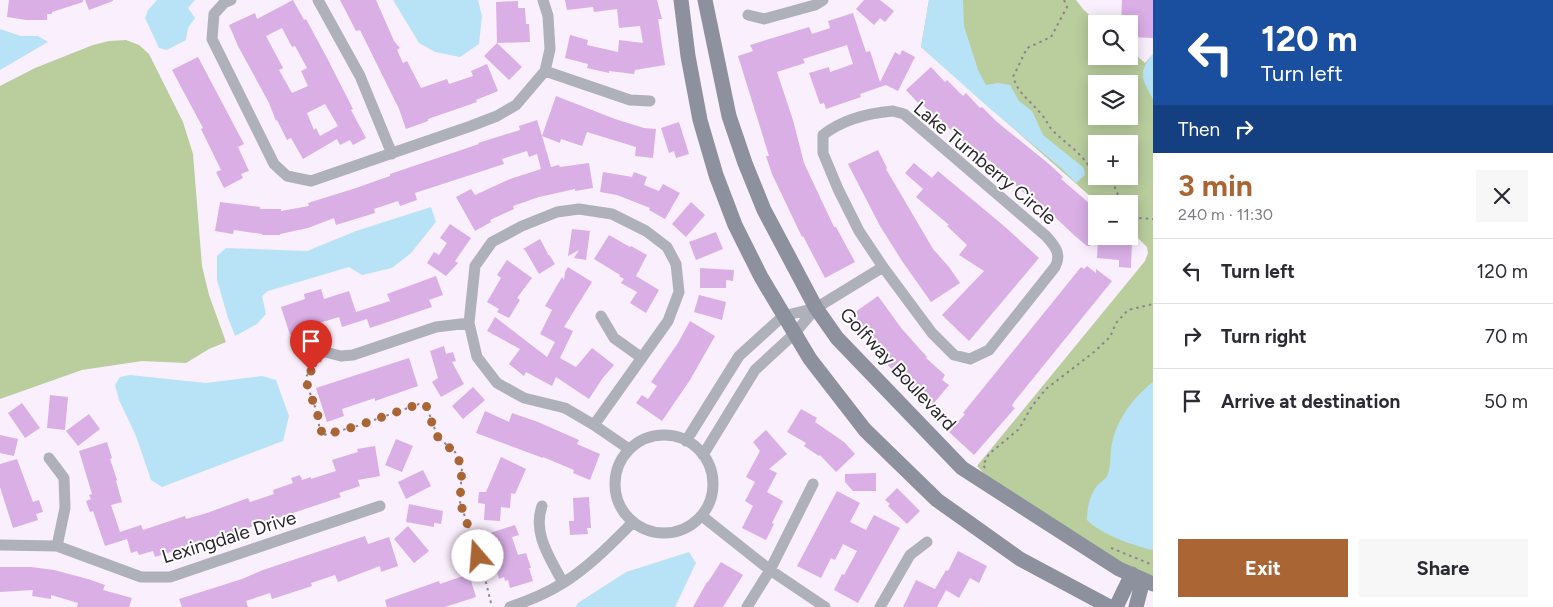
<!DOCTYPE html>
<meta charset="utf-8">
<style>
:root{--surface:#fff;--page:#f7f7f7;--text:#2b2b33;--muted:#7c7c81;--line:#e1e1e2;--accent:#a96634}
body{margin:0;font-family:Figtree,sans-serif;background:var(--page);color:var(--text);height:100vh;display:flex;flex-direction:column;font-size:19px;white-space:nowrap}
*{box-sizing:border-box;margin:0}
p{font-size:16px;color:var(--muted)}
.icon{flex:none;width:28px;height:28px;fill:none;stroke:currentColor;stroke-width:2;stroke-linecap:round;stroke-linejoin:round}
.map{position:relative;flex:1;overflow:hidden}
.panel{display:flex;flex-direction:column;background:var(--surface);width:400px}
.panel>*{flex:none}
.hud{background:#1a4fa0;color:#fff;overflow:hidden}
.buttons{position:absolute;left:1088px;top:15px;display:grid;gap:10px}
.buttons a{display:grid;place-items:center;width:50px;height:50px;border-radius:0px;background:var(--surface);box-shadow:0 2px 12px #0003;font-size:25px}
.pin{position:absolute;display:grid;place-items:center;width:42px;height:42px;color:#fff;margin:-51px -21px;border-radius:50% 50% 50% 0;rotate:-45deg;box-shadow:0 0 5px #0007}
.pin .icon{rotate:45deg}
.me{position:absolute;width:55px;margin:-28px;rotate:342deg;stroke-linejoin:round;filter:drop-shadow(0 0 4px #0008)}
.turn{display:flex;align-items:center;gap:18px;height:105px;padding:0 25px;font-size:22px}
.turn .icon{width:65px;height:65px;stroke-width:2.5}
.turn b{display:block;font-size:35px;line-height:42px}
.then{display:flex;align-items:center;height:48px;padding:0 25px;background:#0003;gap:10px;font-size:19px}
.round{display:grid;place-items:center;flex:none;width:52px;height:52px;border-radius:0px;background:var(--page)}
.summary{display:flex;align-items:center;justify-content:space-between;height:85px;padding:0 25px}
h1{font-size:30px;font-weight:700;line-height:38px;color:var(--accent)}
.primary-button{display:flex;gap:10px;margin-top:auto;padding:10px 25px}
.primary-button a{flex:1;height:58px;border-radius:0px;background:var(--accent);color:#fff;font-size:20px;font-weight:700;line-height:58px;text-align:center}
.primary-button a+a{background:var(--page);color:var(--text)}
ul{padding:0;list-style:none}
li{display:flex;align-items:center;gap:15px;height:65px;padding:0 25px;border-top:1px solid var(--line)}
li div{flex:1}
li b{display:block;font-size:19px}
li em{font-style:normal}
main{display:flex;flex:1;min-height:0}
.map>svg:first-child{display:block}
.green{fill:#b9cd9d;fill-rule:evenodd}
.water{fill:#b8e3f7}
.building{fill:#d9afe6;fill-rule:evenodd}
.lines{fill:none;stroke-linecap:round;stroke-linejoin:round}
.path{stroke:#8c848e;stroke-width:2;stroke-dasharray:2.5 4;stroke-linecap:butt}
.street{stroke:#aeb1ba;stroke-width:11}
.secondary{stroke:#8c919d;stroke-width:15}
.route{stroke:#a96634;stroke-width:9;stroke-dasharray:0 16.2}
.labels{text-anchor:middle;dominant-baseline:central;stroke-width:4;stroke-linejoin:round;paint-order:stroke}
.street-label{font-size:19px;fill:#2c272e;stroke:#fff}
</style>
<main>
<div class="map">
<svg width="1153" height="607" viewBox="0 0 1153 607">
<rect width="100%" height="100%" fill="#faeffd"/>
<path class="green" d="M929 0H1076L1083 9 1099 24H1096V56H1129V49L1145 63 1153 54V576L1123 565 1003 494 977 466 1145 261 1148 253 1147 247 1129 229V204H1099L921 47ZM1096 84H1129V116H1096ZM1096 144H1129V176H1096Z
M126 40 139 45 149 54 183 122 193 154 202 266 209 295 226 342 209 349 186 363 142 361 82 370 0 399V86L35 68 93 45 109 41Z"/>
<path class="water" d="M157 0H195L188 8 195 18 188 28 186 40 167 50 159 48 145 18 148 10Z
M393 0H478L482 16 479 44 460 57 435 52 419 43Z
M929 0H963L964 26 978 70 986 85 998 83 1010 85 1019 101 1032 111 1043 135 1084 168 1085 175 1076 183 1061 168 988 107 921 47Z
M0 29 21 36H38L48 42 0 70Z
M1153 54V99C1142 79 1137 73 1153 54Z
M431 207 436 222 411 253 392 268 362 275 349 267 268 291 262 296 266 314 257 324 235 336 228 318 217 280V256L226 248 307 251 356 231Z
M130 375 206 383 262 376 276 380 289 416 283 441 162 487 151 480 136 436 119 400 115 385 120 377Z
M1153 382V550C1134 546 1100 534 1087 520 1087 509 1089 497 1096 487 1099 483 1104 481 1107 476 1111 467 1110 459 1111 450 1114 423 1132 398 1153 382Z
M689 552 696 563 675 607H576L578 603 626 572Z"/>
<path class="building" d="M9 0H83V2L52 12V14H47V20H26L7 17Z
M85 0H113V1L89 10Z
M293 0 304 20 306 19 327 58 353 109 351 110 366 138 353 145 350 140 340 145 337 139 303 159 291 138 287 140 277 120 276 121 269 103 238 46 229 25 255 13 257 19ZM282 28 292 47 295 46 307 68 301 71 308 86 292 93 279 70 283 68 266 36ZM325 104 338 126 320 136 316 128 314 130 307 113Z
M340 0H376L394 41 400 48 397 50 403 63 407 61 421 88 447 79 449 84 473 76 471 71 487 64 498 91 476 100 477 102 428 119V121L406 129 399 109 360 30 356 31Z
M565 0H657L662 19H658L665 65 635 70 634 74 609 71V73L587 68 588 64 565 58 570 35 588 40 587 45 618 52 619 40 643 43 640 26 619 28 617 9 594 12 593 7 567 10Z
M864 0H880L894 11 885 22 880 18 874 25 856 9Z
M1122 0H1153V38L1129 37V24H1121Z
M518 1V8H525L526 24H529L530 42 497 43 496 2Z
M853 13 866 52 870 51 880 82 895 52 900 55 902 50 915 57 898 91 886 85 860 94 861 97 826 109 824 103 820 104 809 73 829 67 830 72 853 64 847 45 803 59 805 63 777 72 793 120 804 163 834 227H836L855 262 825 278 803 236 802 237 772 174 766 156H769L738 56 753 51 750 45 809 27 812 34 830 28 828 21Z
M497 43 522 67 509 80 484 56Z
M198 57 244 144 238 147 249 171 241 174 243 178 224 188 216 172 221 170 201 129 203 128 172 70Z
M931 67 945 82 947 80 963 96 966 93 980 108 982 107 997 122 1049 164 1063 177 1061 179 1096 209V238L1090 246H1087L1075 236 1039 202 1037 205 989 160 988 161 971 146 970 148 937 117 936 118 920 102 919 104 906 90Z
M556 96 615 119 644 128 656 129 653 158 635 156 636 147 587 132 582 146 561 139 560 143 542 136 551 167 559 165 560 167 589 163 593 188 575 191V189L539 197 513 206 514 209 490 220 491 222 475 231 456 197 471 189 475 195 510 179 541 169 537 154 529 157 527 151 502 159 504 164 415 193 417 200 400 206 398 201 374 209 375 213 336 225 334 218 308 228 280 234V235H262V234L234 230 233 234 215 231 220 202 260 207V209H281V211L309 206 308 203 356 188 390 176V174L479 144 478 143 520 130 519 126 537 120 542 136Z
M679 122 689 154 676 158 674 151 669 153 661 128Z
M878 150 887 168 886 169 933 249 949 267 960 283 931 302 902 261 880 226 848 164Z
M914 163 932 178 938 171 1004 226 1039 258 969 341 942 315 984 271 959 255 967 245 947 226 949 225 916 197 923 189 905 173Z
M603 172 632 177 634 172 647 177 644 185 659 191 663 184 680 193 665 219 649 210 650 208 617 195 600 192Z
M691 202 705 215 686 237 672 224Z
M450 224 471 238 455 261 458 263 446 276 427 263 434 252 439 255 447 243 440 238Z
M572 229 590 231 586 260 574 258 579 250 568 256Z
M716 232 723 249 696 260 689 242Z
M609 235 630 247 631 246 647 255 636 276 659 290 646 313 630 303 637 292 621 283 624 279 619 276 620 275 594 259Z
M540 239 548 254 546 253 550 256 555 264 539 274 525 250 523 249Z
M1098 240 1132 242 1131 268 1119 267V260L1097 258Z
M507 260 532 278 517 298 520 300 509 318 497 312 499 309 487 302 501 278 497 275Z
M1087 266 1096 273V269L1112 281 1014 402 1012 406 1015 408 974 455 949 432 965 414 963 413 1081 267 1084 269Z
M568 267 592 282 564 327 573 331 560 358 576 367 592 348 614 365 602 379 589 399 556 377 552 386 526 372 524 376 509 364 520 349 487 331 495 317 547 357 555 342 540 334 552 310 545 306 562 277 564 280 565 272Z
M700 268 734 270 733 281 726 280V288H700Z
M436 276 443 295 429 300 432 307 370 328 367 319 342 327 339 317 306 327 307 330 290 335 281 307 305 299 304 294 321 289 324 299 349 291 356 312 390 301 387 294Z
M699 295 726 302 722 320 694 312Z
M878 296 902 329 927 357 926 358 945 375 942 380 949 385 930 408 908 389 875 350 851 315Z
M690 321 715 336 690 380 662 421 636 403 642 395 648 399 657 386 651 382 678 343Z
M444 346 446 354 453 352 456 361 452 362 464 384 441 397 432 382 438 378 430 351Z
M409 358 418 386 375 401V398L342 409 344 416 327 422 316 388Z
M473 387 485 400 463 419 452 406Z
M50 395 68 397 65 430 47 428Z
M22 403 40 428 25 438 8 413Z
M801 409 817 418 815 422 844 442 855 454 836 472 820 455 819 456 804 446 806 443 787 432Z
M485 411 509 422 512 413 538 422 579 440 577 444 600 454 590 480 573 473 574 470 543 457V458L476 433Z
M89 414 100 429 78 446 66 431Z
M766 430 787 454 769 469 777 473 767 492 783 501 772 523 774 524 766 540 742 528 753 506 745 501 755 482 746 477 760 451 753 442Z
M0 435 18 439 14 456 0 453Z
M396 439 413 446 402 472 385 465Z
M107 442 112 458 110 459 117 480 116 481 122 502 111 505 120 532 141 525 143 530 185 516 186 519 207 513 248 498 250 502 274 494 273 490 293 483 291 478 300 475 302 480 311 477V479L336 471 332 460 358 452 357 449 375 446 380 476 358 480 360 486 339 493 341 497 236 532 155 557 153 551 139 555 137 551 131 553 127 539 105 546 93 511 90 512 86 501 91 499 89 495 92 494 79 451Z
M501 457 526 469 515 494 511 493 510 508 501 507 500 521 484 520 485 504 478 503 479 492H486Z
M17 459 33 502 39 500 43 512 36 514 38 520 13 528 0 487V464Z
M423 470 431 486 406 499 398 482Z
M876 473V491H853L845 482V474Z
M897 488 920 511 907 524 888 506 890 504 885 500Z
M837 491 860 503 850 522 866 530 874 515 900 528 858 603 834 590 842 574 844 575 857 551 843 544 835 560 831 558 821 578 797 566Z
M589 497 591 528H587L588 534 570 535 569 521H574L573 498Z
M409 504 443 511 441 524 434 523V527L406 522Z
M515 525 519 535 512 537 518 555 526 553 531 568H529L533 581 510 588 508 580 505 581 504 577 499 579 493 559 488 561 483 544 489 542 487 534Z
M408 526 429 551 414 563 394 539Z
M365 536 368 544 389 537 398 566 381 572 380 566 338 582 335 575 311 583 312 586 272 599 270 593 246 601 248 607H182L179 599 242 579 263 570Z
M958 551 987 566 979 583 970 578 959 598 946 590 937 607H903L916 580 935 589 946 570 948 571Z
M721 562 743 575 723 607H693L707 582H708Z
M0 567H31L54 570 88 579 105 585 103 590 132 598 129 607H77L78 603 51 595V599L32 596 33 590 0 592Z
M469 574 476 597 445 607H387L385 600 439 581 440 584Z"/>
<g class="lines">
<path class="path" d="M1064 0 1067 7 1051 37 1027 48 1013 77C1019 95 1030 100 1041 114 1046 119 1048 125 1052 130 1067 145 1086 155 1094 176L1113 183 1122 204
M1129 210 1139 218 1153 219
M321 360C317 366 306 372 306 379 305 382 316 408 317 413 320 421 317 430 324 435L357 426 419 404 426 405 437 435 441 440 455 452 462 466 460 502 483 570 492 607
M985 468 983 465 989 454 1019 429 1032 406 1046 389 1094 352 1110 337 1116 323 1128 310 1153 304
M1111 548 1153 565"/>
<path class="street" d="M231 0 224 3 214 14 212 39 274 164 287 176 311 181 471 126 497 116 516 105 545 71 550 49 548 16 543 0
M318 0 360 76 392 154
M748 15 764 19 815 5 823 0
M545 71 630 100 650 101
M893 111 904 114 1046 236C1055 246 1062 254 1055 267L989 350 970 359 954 355 932 333 883 267 859 231 838 189 823 153V135C842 120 869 113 893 111Z
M601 316 614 338 642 358
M325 352 341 356 353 355 436 327 469 323
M594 425 668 321 679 292 676 264 667 247 646 231 612 214 579 209 557 212 522 226 492 242 475 266 469 323 477 357 497 383 524 398 565 408 594 425 629 449
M615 484a49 49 0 1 1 98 0a49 49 0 1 1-98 0Z
M686 441 739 356 783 316 816 308
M703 455 755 370 794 334 816 308 883 267
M49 458 64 478 65 508 57 546
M542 506C532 534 551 559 563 583
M702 516 770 570 825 607
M0 545 57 546 141 577H170L380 506
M510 607C528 601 547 593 563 583 588 568 612 543 633 522
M747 607 770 570 813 484
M880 607 910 555 927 542"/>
<path class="secondary" d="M681 0 688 56 700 120 716 175 735 225 761 277 810 359 865 430 937 500 1020 559 1110 607
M705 0 729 116 745 163 764 210 816 308 837 338 962 468 1119 569 1153 584
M1116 607 1132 574
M1136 607 1143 580"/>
</g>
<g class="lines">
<path class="route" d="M311 371 306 376V381L318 416 320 429 324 435 357 426 419 404 426 405 436 435 441 440 454 452 462 466 460 502 478 556"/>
</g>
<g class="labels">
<g class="street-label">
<text transform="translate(985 163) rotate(40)">Lake Turnberry Circle</text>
<text transform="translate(898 369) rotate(47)">Golfway Boulevard</text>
<text transform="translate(229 537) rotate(-17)">Lexingdale Drive</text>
</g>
</g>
</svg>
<div class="buttons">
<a><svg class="icon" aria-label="search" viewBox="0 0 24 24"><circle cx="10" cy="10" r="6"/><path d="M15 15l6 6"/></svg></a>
<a><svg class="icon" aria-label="layers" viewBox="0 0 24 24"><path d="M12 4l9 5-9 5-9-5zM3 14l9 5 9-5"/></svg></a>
<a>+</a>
<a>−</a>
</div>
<div class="pin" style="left:311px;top:371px;background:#d93025"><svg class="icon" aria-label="arrive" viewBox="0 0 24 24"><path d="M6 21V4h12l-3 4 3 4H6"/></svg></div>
<svg class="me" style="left:478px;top:556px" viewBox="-20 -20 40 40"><circle r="19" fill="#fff"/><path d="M0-13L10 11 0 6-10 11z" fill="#a96634"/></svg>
</div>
<section class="panel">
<div class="hud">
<div class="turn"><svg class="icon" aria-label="left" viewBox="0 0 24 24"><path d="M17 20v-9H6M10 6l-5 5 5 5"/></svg><div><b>120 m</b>Turn left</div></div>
<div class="then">Then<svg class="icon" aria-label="right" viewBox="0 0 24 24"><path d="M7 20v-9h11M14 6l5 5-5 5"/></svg></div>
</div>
<div class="summary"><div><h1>3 min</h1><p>240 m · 11:30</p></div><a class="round"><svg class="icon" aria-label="close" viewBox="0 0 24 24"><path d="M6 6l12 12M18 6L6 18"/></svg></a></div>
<ul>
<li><svg class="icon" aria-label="left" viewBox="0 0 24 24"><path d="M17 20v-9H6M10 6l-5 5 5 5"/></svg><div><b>Turn left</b></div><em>120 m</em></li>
<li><svg class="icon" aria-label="right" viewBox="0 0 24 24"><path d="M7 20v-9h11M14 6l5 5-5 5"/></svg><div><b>Turn right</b></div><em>70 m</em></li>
<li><svg class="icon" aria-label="arrive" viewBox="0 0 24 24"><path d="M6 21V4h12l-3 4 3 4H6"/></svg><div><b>Arrive at destination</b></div><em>50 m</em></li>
</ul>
<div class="primary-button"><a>Exit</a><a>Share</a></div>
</section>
</main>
